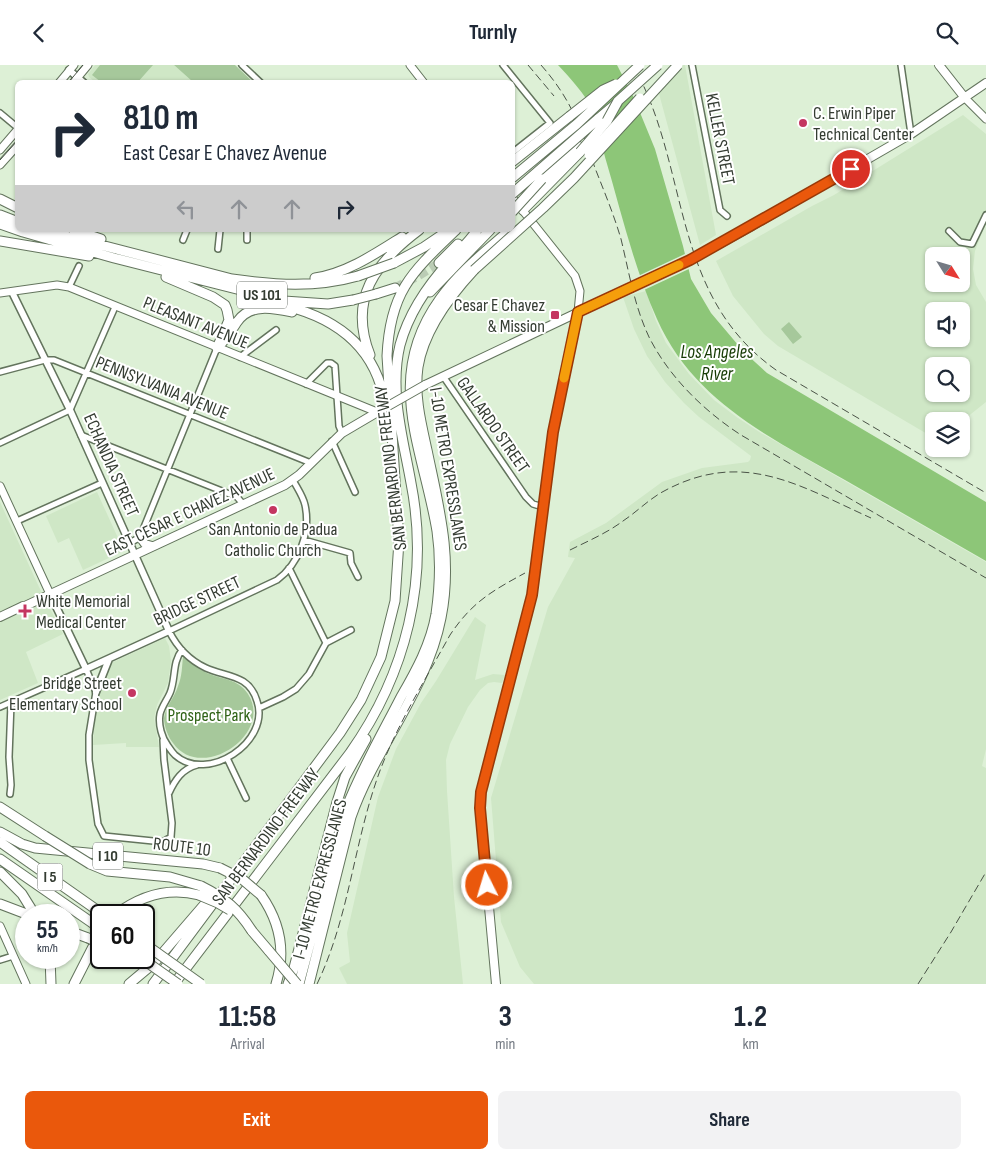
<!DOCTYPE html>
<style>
:root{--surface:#fff;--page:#f2f2f3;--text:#1f2937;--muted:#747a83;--accent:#ea580c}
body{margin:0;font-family:"Sofia Sans Condensed",sans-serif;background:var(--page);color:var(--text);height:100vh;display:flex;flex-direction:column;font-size:19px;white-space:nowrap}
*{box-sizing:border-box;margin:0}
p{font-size:16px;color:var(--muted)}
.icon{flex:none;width:28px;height:28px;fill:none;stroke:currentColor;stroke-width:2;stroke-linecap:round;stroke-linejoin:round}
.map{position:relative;height:919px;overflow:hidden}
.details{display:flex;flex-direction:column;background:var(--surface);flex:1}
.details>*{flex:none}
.guide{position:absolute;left:15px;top:15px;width:500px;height:152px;border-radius:8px;box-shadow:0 1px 4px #0004;background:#fff;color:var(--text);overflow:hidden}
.needle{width:32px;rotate:127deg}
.fabs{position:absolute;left:925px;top:182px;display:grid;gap:10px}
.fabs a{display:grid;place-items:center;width:45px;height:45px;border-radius:8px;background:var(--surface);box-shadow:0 1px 4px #0004;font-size:25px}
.speed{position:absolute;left:15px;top:839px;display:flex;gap:10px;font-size:25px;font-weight:700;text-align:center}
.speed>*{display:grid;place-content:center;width:65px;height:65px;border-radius:50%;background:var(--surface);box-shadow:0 1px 4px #0004;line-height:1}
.speed small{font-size:12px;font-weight:400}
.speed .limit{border:2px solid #111;border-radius:8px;background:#fff;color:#111}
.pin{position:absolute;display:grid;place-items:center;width:42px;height:42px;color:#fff;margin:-21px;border:2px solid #fff;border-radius:50%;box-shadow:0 1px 5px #0007}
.me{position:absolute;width:55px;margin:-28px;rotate:355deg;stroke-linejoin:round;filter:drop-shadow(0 0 4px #0008)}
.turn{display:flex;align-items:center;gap:18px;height:105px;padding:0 25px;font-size:22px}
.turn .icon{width:65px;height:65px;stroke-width:2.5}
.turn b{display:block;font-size:35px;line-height:42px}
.lanes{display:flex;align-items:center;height:48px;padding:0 25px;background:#0003;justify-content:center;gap:25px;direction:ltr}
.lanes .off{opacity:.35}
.eta{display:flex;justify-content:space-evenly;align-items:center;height:85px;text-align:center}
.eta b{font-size:30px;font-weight:700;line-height:35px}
.primary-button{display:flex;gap:10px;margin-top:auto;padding:10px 25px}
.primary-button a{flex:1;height:58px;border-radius:8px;background:var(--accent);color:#fff;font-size:20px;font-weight:700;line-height:58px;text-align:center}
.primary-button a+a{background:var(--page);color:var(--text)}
header{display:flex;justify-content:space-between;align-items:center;height:65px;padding:0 25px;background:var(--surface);font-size:22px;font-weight:700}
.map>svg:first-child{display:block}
.built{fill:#cfe7c6;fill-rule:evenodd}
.green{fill:#a6c89b}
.water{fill:#8dc678}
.pier{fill:#ddf0d6}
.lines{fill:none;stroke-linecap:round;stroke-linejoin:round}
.motorway-tunnel{stroke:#bbccb5;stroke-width:9;stroke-dasharray:9 4.5;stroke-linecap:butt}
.minor-casing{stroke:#63745d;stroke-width:8}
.tertiary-casing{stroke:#63745d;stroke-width:9}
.secondary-casing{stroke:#63745d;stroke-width:9}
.primary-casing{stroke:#63745d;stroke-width:10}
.motorway-casing{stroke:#63745d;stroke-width:11}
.minor{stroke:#fff;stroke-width:5}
.tertiary{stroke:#fff;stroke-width:6}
.secondary{stroke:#fff;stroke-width:7}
.primary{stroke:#fff;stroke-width:8}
.motorway{stroke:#fff;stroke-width:9}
.tram{stroke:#4a5347;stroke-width:1}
.rail{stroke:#4a5347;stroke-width:1;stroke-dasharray:8 4;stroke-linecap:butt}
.primary-bridge-casing{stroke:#63745d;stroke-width:10;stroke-linecap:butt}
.motorway-bridge-casing{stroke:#63745d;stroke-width:11;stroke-linecap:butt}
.primary-bridge{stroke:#fff;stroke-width:8}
.motorway-bridge{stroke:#fff;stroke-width:9}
.route-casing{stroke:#983908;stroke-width:12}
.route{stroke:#ea580c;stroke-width:9}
.slow{stroke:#f59e0b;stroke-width:9}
.poi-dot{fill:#c43661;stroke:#fff;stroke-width:2}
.labels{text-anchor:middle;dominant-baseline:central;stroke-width:4;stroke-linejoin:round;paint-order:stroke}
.shield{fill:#fff;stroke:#717670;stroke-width:1}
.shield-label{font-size:16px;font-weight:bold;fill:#343c32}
.poi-label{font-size:18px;fill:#343c32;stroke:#fff;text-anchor:start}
.street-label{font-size:18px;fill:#343c32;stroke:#fff}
.park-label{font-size:18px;fill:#2e6215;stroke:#fff}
.water-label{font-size:19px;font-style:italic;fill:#153a03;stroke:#fff}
</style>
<header><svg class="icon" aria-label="back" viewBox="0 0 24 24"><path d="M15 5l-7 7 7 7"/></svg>Turnly<svg class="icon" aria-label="search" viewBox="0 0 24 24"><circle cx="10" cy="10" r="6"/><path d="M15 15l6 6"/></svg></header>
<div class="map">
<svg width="986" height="919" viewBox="0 0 986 919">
<rect width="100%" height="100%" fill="#ddf0d6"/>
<path class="built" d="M95 0H174L193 17H95L89 12 88 9Z
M682 0H685L716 170 700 180 658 25Z
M963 50 986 69V158L975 186 973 204 976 220 986 237V337L961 357 934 356V373L778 281 764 269 733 231 716 196 812 141 834 130ZM934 191H961V219H934ZM934 246H961V274H934ZM934 301H961V329H934Z
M646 226 656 256 666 278 689 309 714 335 738 353 761 368 986 497V684L982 701 986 703V919H534L520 902 501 857 491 733 548 542 575 493 568 492 570 477 606 458 662 417 702 403 748 397 750 395 751 391 699 352 684 338 665 317 647 291 634 264 623 232Z
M97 427 124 486 83 505 69 473 58 478 46 451Z
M0 437 39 522 63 569 26 587 38 618 0 635Z
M475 552 486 560 475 615 493 609 505 610 502 618 494 617 488 618 480 625 468 642 450 679 446 695 447 726 454 832 463 919H347L339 903 350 897 347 868 378 732 396 684 421 638 436 616Z
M165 573 169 581 171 596 168 618 157 640 154 653 159 682H126V678L93 680 95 650 100 626 111 598Z"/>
<path class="green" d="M100 0H153L137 18 101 17 92 10Z
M174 0H235L253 17H193Z
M789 257 802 272 793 279 781 264Z
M183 591C190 596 198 603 205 607 221 615 238 613 248 629 274 669 201 718 173 678 168 672 164 661 164 653 165 642 175 632 178 621 182 612 182 601 183 591Z"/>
<path class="water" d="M558 0H617L634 33 655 84 683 181 691 214 711 248 744 287 767 308 986 437V496C939 469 892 442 845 415 771 373 693 336 657 254 634 203 621 146 605 92 601 77 600 59 593 45 584 28 571 14 558 0Z"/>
<path class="pier" d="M687 188 691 203 644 225 638 211Z"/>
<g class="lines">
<path class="motorway-tunnel" d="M395 223 418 211 439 198"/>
<g class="minor-casing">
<path id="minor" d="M242 0 261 18
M503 0 550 58 512 88
M692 0 720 145 727 151
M901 0 911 69
M0 48 18 63
M247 165V175
M949 166 960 177 972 179 986 150
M183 175 187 165
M218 184 220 165
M69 222 79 201
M240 292 276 265
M0 307 45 295H54L311 398
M443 311 526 432 533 439 543 442
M306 319 327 298H331L335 301 339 361 342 368
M81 370 237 432 243 439
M332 376 355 427
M0 378 70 345 115 242
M17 456 102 418
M304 475 350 488 351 498 358 512
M130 478 140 472 217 283
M289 503 326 578
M182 585C172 597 176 614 170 628 167 635 162 641 160 649 158 660 162 673 168 681 170 684 173 688 175 690 207 719 271 677 257 636 249 609 226 612 206 603 189 595 177 582 169 566L277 515C299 499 311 467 305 440 303 431 297 423 293 415
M0 642 86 604 96 627 89 670V695L98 759 104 771 163 777 171 772 172 758 164 695 163 675
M259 643 283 632 296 624 309 609 326 578 351 565
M227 693 246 733
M169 728C175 715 182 704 197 700
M10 729 11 720 9 692 11 638
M0 895 13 891"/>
</g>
<g class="tertiary-casing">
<path id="tertiary" d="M69 5 84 18
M12 227 70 345 169 566 86 604 50 529
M96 627 109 594"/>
</g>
<g class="secondary-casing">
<path id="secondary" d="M410 0 424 18
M59 18 74 0
M73 18 88 0
M965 33 986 54
M0 85 18 64
M0 100 18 80
M512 132 575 211 580 226 578 247
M0 228 57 220 69 222 377 347
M0 421 50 529
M0 861 26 919"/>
</g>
<g class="primary-casing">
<path id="primary" d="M939 0 965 33
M752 161 911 69 986 18
M425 320 602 236
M140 472 145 479 152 481
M25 541 285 420 299 410 342 368 381 345
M0 552 23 541
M496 919 480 743 481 727 532 531 553 367 578 247"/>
</g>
<g class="motorway-casing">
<path id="motorway" d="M598 54 617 38
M512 97 570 51
M542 114 577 80
M0 134 18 143
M523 145 580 87
M0 150 18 157
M0 159 23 167 114 193 284 236 328 239 353 235
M43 165 232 214C275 220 316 223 358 211
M74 165 101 174
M0 176 89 191
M394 198 424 182 449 165
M439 198 458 179
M166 212 213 232 225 240 227 245 229 255 217 283
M315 213C347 208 375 189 402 172
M430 227 490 165
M376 229 395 223
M286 241C338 254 376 283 385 339
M218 282C226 274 231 266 237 257 250 238 273 243 292 247
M370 290C348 234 375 198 419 165
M0 742 45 771
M0 767 22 779 35 783 203 799 220 803
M0 777 104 850
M0 794 101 864
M90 799 107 806 170 812 201 821
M0 807 22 829 35 850
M261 830C280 857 286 887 276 919
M0 839 29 850
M115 850C140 831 168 822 199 830
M69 866 88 873
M252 866 269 886
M50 892 51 919
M128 892 138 898
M74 919 101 866
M129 919 154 898 210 833
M153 919 340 668 361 635 381 592 395 536 399 476 387 291C390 226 412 207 456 165
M174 919 350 688C406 609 430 514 411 418 403 373 389 326 400 280 409 247 427 221 450 196 459 186 470 176 477 165
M288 919 294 903 337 737 345 712 366 674
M299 919 346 744C361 705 382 669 401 632 416 606 431 579 436 549 440 521 441 494 437 466 423 382 383 313 440 234 459 207 485 187 510 165
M309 919 351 752C375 683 427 625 441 553 453 493 439 443 427 385 421 358 414 330 418 302 424 265 449 232 474 205"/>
</g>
<use href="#minor" class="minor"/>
<use href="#tertiary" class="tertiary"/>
<use href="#secondary" class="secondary"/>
<use href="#primary" class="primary"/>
<use href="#motorway" class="motorway"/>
<path class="tram" d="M68 18 83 0
M0 95 18 75"/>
<path class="rail" d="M528 0 554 31
M541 0C571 34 580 61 595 103 604 126 614 150 621 174 629 207 634 240 649 272 669 312 704 346 741 370L986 513
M633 0C691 103 669 229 776 305L986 428
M570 485C588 476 607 468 623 456 638 446 650 433 666 425 744 384 800 421 871 453
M317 919C347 857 353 788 374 723 391 669 423 619 450 570 472 537 492 526 525 508
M918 919 951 867 986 807"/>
<g class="primary-bridge-casing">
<path id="primary-bridge" d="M602 236 690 195 752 161
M381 345 425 320"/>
</g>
<g class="motorway-bridge-casing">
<path id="motorway-bridge" d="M570 51 603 25 616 19
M580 87 607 56 618 36 658 0
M589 90 640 33
M512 113 577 59 640 0
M512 129 598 54
M512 147 542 114
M474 205 543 143 574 113 678 0
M358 211 394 198
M353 235 376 229
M45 771 90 799
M220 803 242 814 261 830
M201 821C225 833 238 844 252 866
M199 830 218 838 230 845
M88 873 99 878
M149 882 201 919
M269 886 297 919
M141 893 178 919"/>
</g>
<use href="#primary-bridge" class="primary-bridge"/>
<use href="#motorway-bridge" class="motorway-bridge"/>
</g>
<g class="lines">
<g class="route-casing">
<path id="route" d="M487 820 480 743 481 727 532 530 553 367 578 247 690 195 851 104"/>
</g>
<use href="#route" class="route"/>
<path class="slow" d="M564 313 578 247 679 200"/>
</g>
<g class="poi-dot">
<circle cx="803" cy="58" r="5"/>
<rect x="550" y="245" width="10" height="10" rx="2.5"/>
<circle cx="273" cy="445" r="5"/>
<path d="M22.5 538.5h5v5h5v5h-5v5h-5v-5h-5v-5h5z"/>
<circle cx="132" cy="628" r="5"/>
</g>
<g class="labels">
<g class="shield">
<rect x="237" y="216.5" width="50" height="27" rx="4"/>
<rect x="93" y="777.5" width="30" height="27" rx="4"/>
<rect x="37.5" y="798.5" width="25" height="27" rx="4"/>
</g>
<g class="shield-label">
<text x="262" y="230">US 101</text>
<text x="108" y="791">I 10</text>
<text x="50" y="812">I 5</text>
</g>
<g class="poi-label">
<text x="813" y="48">C. Erwin Piper<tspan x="813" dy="21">Technical Center</tspan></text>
<text x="545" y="240" text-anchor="end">Cesar E Chavez<tspan x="545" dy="21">&amp; Mission</tspan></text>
<text x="273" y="464" text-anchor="middle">San Antonio de Padua<tspan x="273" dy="21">Catholic Church</tspan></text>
<text x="36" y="536">White Memorial<tspan x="36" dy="21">Medical Center</tspan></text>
<text x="122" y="618" text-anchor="end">Bridge Street<tspan x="122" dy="21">Elementary School</tspan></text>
</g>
<g class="street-label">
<text transform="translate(720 74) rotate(79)">KELLER STREET</text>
<text transform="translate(196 258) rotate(22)">PLEASANT AVENUE</text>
<text transform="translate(162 323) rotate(22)">PENNSYLVANIA AVENUE</text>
<text transform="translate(493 360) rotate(55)">GALLARDO STREET</text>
<text transform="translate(111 400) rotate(66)">ECHANDIA STREET</text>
<text transform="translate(391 403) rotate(-97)">SAN BERNARDINO FREEWAY</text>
<text transform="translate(448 404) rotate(81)">I-10 METRO EXPRESSLANES</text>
<text transform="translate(190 447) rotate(-25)">EAST CESAR E CHAVEZ AVENUE</text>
<text transform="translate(197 536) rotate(-25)">BRIDGE STREET</text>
<text transform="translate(266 772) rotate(-53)">SAN BERNARDINO FREEWAY</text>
<text transform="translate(182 782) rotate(7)">ROUTE 10</text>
<text transform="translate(320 814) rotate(-75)">I-10 METRO EXPRESSLANES</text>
</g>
<g class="park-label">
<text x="209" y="650">Prospect Park</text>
</g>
<g class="water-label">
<text x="717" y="287">Los Angeles<tspan x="717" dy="22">River</tspan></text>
</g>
</g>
</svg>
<div class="fabs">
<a><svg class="needle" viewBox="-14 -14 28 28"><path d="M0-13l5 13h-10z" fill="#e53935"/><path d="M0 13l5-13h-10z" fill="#747a83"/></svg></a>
<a><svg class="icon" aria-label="sound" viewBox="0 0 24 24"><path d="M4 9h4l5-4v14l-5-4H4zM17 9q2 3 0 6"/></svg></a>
<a><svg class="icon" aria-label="search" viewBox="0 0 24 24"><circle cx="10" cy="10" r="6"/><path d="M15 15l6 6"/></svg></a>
<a><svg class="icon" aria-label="layers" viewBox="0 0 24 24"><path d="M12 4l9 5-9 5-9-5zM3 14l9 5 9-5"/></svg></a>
</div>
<div class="speed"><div>55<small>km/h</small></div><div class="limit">60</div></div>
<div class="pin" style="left:851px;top:104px;background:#d93025"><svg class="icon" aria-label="arrive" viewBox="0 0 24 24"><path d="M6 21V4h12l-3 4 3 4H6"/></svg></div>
<svg class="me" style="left:487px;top:820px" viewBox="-20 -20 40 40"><circle r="17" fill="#ea580c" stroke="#fff" stroke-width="3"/><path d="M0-11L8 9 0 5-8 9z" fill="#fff"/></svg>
<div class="guide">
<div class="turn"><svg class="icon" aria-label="right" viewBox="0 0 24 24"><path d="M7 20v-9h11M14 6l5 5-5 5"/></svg><div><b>810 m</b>East Cesar E Chavez Avenue</div></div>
<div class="lanes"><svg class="icon off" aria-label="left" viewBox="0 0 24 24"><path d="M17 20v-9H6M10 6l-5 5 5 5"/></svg><svg class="icon off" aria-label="ahead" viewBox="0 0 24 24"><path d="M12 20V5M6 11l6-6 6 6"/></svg><svg class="icon off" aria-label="ahead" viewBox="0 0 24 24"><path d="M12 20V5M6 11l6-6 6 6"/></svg><svg class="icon" aria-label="right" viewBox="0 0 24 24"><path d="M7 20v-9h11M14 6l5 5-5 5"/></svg></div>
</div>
</div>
<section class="details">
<div class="eta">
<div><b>11:58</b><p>Arrival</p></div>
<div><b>3</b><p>min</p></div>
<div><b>1.2</b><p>km</p></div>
</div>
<div class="primary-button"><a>Exit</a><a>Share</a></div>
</section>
